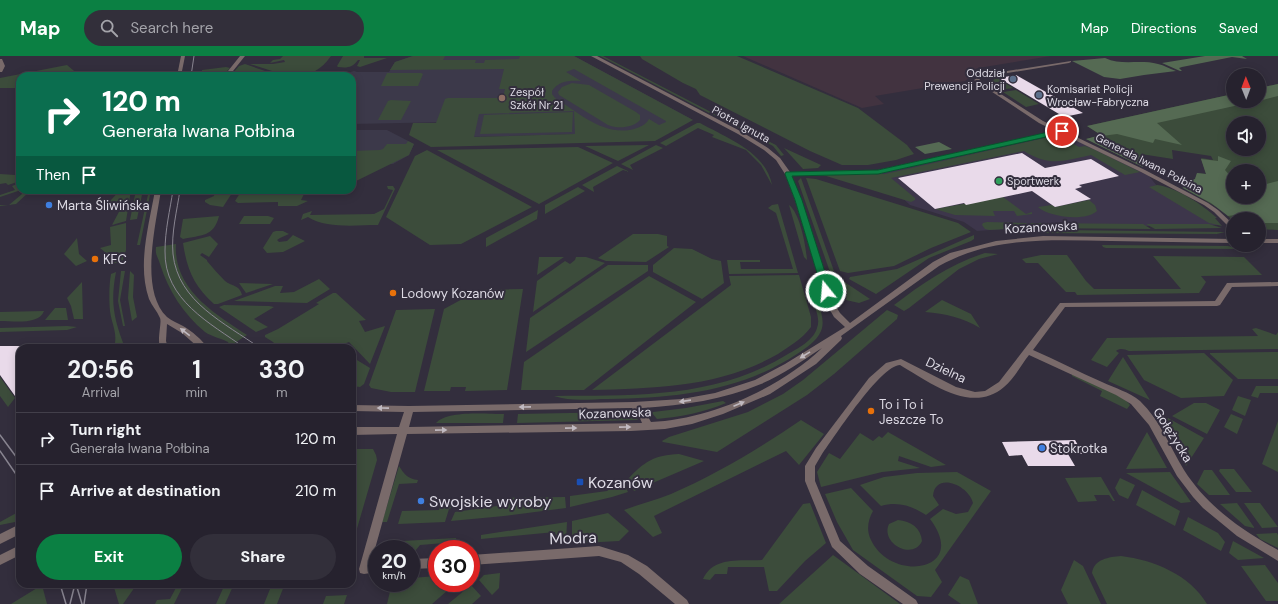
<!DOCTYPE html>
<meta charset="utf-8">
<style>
:root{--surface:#26222e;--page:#322f3a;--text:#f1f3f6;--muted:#a4a4aa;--line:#423f4a;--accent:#0b8043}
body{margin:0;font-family:"DM Sans",sans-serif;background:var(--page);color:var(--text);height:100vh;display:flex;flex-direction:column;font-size:15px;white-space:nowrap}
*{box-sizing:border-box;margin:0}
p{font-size:13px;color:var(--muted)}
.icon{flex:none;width:22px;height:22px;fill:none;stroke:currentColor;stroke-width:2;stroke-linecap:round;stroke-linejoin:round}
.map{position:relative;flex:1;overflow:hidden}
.drawer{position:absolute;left:16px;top:288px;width:340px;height:244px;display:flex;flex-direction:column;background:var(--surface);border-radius:12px;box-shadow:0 2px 10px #0003,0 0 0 1px var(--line)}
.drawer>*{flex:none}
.banner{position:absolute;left:16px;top:16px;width:340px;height:122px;border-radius:12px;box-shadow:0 2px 10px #0003,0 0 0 1px var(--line);background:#0b6e4f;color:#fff;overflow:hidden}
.needle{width:26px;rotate:359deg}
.buttons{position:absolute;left:1226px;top:12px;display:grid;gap:8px}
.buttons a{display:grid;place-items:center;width:40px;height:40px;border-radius:50%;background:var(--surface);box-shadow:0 2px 10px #0003,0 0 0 1px var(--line);font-size:20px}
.speed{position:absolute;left:368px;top:484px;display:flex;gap:8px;font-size:20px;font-weight:700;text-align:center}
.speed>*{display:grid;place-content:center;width:52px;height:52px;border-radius:50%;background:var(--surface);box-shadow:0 2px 10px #0003,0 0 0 1px var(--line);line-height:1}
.speed small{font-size:10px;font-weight:400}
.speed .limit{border:6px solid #d22;background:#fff;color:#111}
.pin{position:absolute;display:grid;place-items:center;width:34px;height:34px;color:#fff;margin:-17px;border:2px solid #fff;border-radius:50%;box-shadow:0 1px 4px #0007}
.me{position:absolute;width:44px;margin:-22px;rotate:343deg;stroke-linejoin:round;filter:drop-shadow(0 0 3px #0008)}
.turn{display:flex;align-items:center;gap:14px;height:84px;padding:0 20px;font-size:18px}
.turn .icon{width:52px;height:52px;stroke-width:2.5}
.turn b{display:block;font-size:28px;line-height:34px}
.then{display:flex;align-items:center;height:38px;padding:0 20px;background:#0003;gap:8px;font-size:15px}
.eta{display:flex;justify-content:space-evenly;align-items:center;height:68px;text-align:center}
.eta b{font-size:24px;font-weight:700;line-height:28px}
.primary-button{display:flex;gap:8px;margin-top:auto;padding:8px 20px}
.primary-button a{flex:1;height:46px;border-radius:24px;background:var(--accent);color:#fff;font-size:16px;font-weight:700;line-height:46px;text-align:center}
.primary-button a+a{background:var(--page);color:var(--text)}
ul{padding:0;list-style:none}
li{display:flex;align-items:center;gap:12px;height:52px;padding:0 20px;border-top:1px solid var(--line)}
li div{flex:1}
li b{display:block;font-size:15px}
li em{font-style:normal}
header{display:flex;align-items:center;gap:24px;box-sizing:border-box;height:56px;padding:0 20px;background:var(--accent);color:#fff}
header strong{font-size:19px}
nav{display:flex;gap:22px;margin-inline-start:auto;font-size:14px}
.search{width:280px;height:36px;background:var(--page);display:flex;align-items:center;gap:10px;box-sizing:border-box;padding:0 14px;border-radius:22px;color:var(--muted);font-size:15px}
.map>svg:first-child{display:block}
.built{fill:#3d364b}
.industrial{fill:#423340}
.education{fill:#3c394a}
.green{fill:#3c4c3b;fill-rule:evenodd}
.forest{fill:#556a53}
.building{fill:#e9daea}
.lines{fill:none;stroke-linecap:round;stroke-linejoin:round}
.minor{fill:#796a6a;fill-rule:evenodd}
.tram-far1{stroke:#898591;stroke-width:1}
.tram{stroke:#898591;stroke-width:1.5}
.oneway{fill:#c0b9c0}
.route{fill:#0b8043;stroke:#07532c}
.service-dot{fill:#5c6f8a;stroke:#332e3d;stroke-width:1.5}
.education-dot{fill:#8d6e63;stroke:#332e3d;stroke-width:1.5}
.leisure-dot{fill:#2e9e5b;stroke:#332e3d;stroke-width:1.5}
.shop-dot{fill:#3f7fe0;stroke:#332e3d;stroke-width:1.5}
.food-dot{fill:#e8710a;stroke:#332e3d;stroke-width:1.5}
.transit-dot{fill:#1a4fb4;stroke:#332e3d;stroke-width:1.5}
.labels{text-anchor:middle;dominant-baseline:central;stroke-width:4;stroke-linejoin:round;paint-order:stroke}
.far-poi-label{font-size:11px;fill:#dedbe5;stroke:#332e3d;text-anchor:start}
.far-street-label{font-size:11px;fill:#dedbe5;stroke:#332e3d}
.poi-label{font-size:13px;fill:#dedbe5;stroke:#332e3d;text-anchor:start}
.street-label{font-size:13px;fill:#dedbe5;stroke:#332e3d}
.near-poi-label{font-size:16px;fill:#dedbe5;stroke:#332e3d;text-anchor:start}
.near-street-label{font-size:16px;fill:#dedbe5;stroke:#332e3d}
</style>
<header>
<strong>Map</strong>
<div class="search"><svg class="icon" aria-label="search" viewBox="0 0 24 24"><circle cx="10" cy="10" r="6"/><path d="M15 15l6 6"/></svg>Search here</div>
<nav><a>Map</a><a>Directions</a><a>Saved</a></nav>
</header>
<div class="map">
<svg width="1278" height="548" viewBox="0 0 1278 548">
<rect width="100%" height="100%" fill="#332e3d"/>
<path class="built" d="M1063 78 1149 120 1157 130 1220 169 1019 172 977 175 964 166 910 149 877 118Z"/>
<path class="industrial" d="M743 0H1051L978 12 973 14 976 18H971L972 20 965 25 875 40 884 48 862 52Z"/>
<path class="education" d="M413 0H574L693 64 620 77 470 81 450 66 352 68V20H338L354 15 357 16H389L395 6Z
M352 74H387L414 88 409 99 393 108H352Z"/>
<path class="green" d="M283 0H331C309 32 280 17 250 8H273L285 6 284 4 270 7 273 4 280 3Z
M343 0H364V2H387L360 11 357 10 360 4H358C352 12 347 12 338 11L337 10Z
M413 0H445L443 4H476L475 7H484L485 4 519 3 520 0H574L693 64 655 85 431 91 409 79 413 67H436L445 43 448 42H503L505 33H499L504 13 390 14 395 6ZM574 13 666 65V66L659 69 649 63C646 69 640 71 634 73 605 81 579 57 555 42L552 38V35C558 25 570 24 581 25L566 16ZM574 55 575 78 474 81 479 58Z
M600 0H603L711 56 709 57Z
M640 0H737L858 52 907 89 914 98 896 104 868 109H842L810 95 700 39 696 33 683 27 642 3Z
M245 8 268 16 269 18 268 20H250L252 18H232L239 10Z
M67 9 80 20H20V32H0V22Z
M226 11 230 12 224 18 202 20V14Z
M387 17H421L423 18 418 30H381Z
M997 22 1013 32 999 34 989 26Z
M572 27 589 29 636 56 640 59V64C633 72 618 73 608 69L559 39 558 36 562 31Z
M1278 28V174L1259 173V163H1233V165L1222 154 1183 132 1182 129 1183 128 1195 123 1197 117 1206 118 1201 102 1213 104 1211 100 1172 94 1173 103 1141 98 1143 111 1086 83 1101 79 1087 70 1233 38V45H1259V32ZM1233 67H1259V93H1233ZM1233 115H1259V141H1233Z
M1016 34 1039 48 1026 51 1003 36Z
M391 44 411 45 401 64H378L388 45Z
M573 56 572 76 480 78 484 59Z
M712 58H714L776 89 784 99 781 100 773 90Z
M697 67H700C727 82 766 96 772 129L761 109 746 94 712 81 714 79 698 72 666 90 660 87Z
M1058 79 1079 91 1085 90 1093 93 1140 116 1125 119 1091 99C1064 105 1049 111 1024 95L891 122 915 142V144L911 146 823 119 885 118Z
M408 85 414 88 409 99 352 127V95L380 94 383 93 387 88H406Z
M649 89 618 105 585 90Z
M656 89 663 92 630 109 633 114 621 108Z
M578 91 613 107 539 148 437 94Z
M784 92 821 109 818 112 803 113Z
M427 94 532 151 461 188 430 189 386 161 415 100Z
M617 110 630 116 623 114 593 131 594 136 582 129Z
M0 118 15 119 20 125 8 129 6 127 0 128Z
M801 122 834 215 830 216 798 125Z
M806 122 816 123 958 167 971 176 931 192 894 210 848 217 840 215Z
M20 127V134H29V136L16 148 0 150V149H9L22 138V136L18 135 0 141V139L15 134 12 130Z
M1157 129C1176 131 1203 149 1217 162H1215L1222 170 1209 167 1149 131Z
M387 130H393L395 133 378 169C357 169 327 173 308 161L301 164 303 158 312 155 310 159 374 158 384 153 393 134 388 133Z
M578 131 585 135 545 158V149Z
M120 134H131L126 165 112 169 121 152 103 153Z
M136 134H143L137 163 130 164Z
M149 134H151L140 189H137Z
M215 134H234L223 151 210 149 205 146V144L214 140Z
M242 134H312L305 136 301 144 308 145 297 150H278V146L238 147 235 145Z
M1003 141 1026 158 1032 156V158L1017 160 1014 155H993L995 160 955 159 935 153Z
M1089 144 1095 149 1097 155C1085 166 1049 161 1038 151L1052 149 1055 151Z
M778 148 798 217 729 218 727 204H760V206H740L741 213H793L776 157 768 152 772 149Z
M789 149C800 157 806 190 807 204L804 201Z
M538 154 537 163 486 191V182Z
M219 160C214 181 201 179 183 183L180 181 183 163Z
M244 160H268L274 162 270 168H239Z
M987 166 1026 167 1030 172 989 174 985 173 982 169 983 167Z
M126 167V194L123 204 113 208 108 203 111 201 100 192 111 189 110 171Z
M1030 167 1143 168 1151 173 1034 172Z
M1146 168H1209L1222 172 1155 173Z
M1058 174 1225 176 1217 178 1030 177 1031 175Z
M276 175H283L289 178 280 182 277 184 279 186 287 185 293 179 305 185 283 196 267 197 263 192 273 176Z
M633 178H658L667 180V190L669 191 646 206 606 205 598 202Z
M974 179V183L971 185 929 202 876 238 849 223 850 221 897 213Z
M210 180 218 188 209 201 202 197 200 199 207 204V205C213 212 219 219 225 225 231 230 240 229 242 239L218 248H214C194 230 187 214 183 187Z
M77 182 79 198 87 205 76 210 64 198Z
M176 188C173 233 214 257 247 279L227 292H226L229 288 228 286C221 282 212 281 205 276 184 259 168 234 160 208 158 201 155 199 156 191Z
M1102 189 1228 190 1240 193 1106 192 1103 191Z
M674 192 692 193 712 203 721 205 724 227 702 243 653 216V209Z
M985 197 998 198 979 203 959 213 909 252 904 255 894 249C923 227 950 208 985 197Z
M1041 199H1067L1086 225 1094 233H1181L1153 200 1244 201 1262 219 1201 220 1206 226 1199 237 1077 239 1075 236H1066L1038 207H1026L1022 203Z
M539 201H564L537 219Z
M576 201H586L605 207 533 256 537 225 565 205 570 208 575 204Z
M608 209H648V215L526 296 530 262Z
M121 215H125L120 244 125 270H123L118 245Z
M130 215 134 219 133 241 137 261 132 265 128 242Z
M116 216C110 247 114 263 125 292H114C118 276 112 270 110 255 109 244 109 229 111 218Z
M799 219 811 261V271C802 283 790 290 778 298 721 331 656 332 592 334L731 229 729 220Z
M649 220 696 246 584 334H521L524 306Z
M319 223 330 233 307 247 234 245 275 230H283L280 237 294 236Z
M834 225H843L870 243 859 247 846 244 847 235 836 232Z
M82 226 83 263H74L71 250 67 242Z
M239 227 273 228 246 237Z
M523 233 507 334 465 335 466 331H451L450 335H424L444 253 479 234Z
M333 237H336L366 264 359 265 365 276 385 270 370 308 349 286 341 289 343 292H279L273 286 265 281V279L278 273 319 248 316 247Z
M815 237C818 248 826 263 821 275 817 285 806 292 797 298 739 336 676 342 608 343 591 343 571 346 554 340 636 339 715 343 788 298 797 293 814 284 817 272 821 262 814 250 811 240Z
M942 244 971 258 980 272C962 261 946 258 925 256Z
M224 249 269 250 274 251 254 263 268 271 256 276 219 251Z
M55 252H66L68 264H45Z
M435 253 415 336H391L371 332 369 329 396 254Z
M887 254 898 259 897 263 834 318 807 339 717 396 663 386 662 385 669 381 748 356 783 338 803 324Z
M44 255C39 269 14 265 0 265V256Z
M67 270 77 271 67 274 0 276V272Z
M1256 272 1276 279 1278 276V293L1129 295C1124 293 1120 292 1116 295L1119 297 1107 311 1091 304 1107 282 1258 280 1252 273Z
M1278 296V323H1238L1210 298V297Z
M1204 297 1233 324 1224 340 1181 342 1144 324 1127 299Z
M352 301 370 312 364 328 360 331 352 330Z
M1123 301 1150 344 1108 325Z
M1072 318C1084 323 1124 339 1130 349L1127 353 1100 340 1102 335 1072 320Z
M0 321 15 342 8 351 0 340Z
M1256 330H1278V337H1260L1258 342 1251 340Z
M1238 340 1251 344 1245 360 1232 354Z
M723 345 726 347C705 356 680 361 657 363L652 357 653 356 686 352Z
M1194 347H1206L1220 354 1207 378 1172 360Z
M623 356 634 359 638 364 517 367 518 358Z
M504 358 503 367H436C447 354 488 358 504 358Z
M1231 358 1243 363 1237 378 1224 371Z
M1168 362 1204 382 1186 410 1164 366Z
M801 364 824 378 799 409 786 395 654 460 662 477 653 481 624 454C640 448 656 444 671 438 717 418 760 392 801 364Z
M1278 365V416L1262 408Z
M888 376 946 409 931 411 899 400 898 405 920 412 882 416 821 431 817 416 829 397 840 403 860 377 873 385 879 380 882 382Z
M1147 376 1167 412 1126 413Z
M352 393H373L376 399 377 404 356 476H352Z
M679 398 704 405 634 435 628 423C644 406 654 399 679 398Z
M399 410C404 418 408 423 418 424L417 427 399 428 387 466H382Z
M1220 413H1234L1252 436H1236L1219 415Z
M1204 414H1212L1230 439H1209L1197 428Z
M957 416 991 435 935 514 942 526 931 541 917 540 853 494 837 466 825 438 851 432 873 455C868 464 866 474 871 484 891 527 970 516 930 463L943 453 956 458 968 456 973 447C969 429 935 415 933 440L939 449 926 459C912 450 898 445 881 450L860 429 884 421 917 417Z
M1170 416 1191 446 1181 447 1126 417Z
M1101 421 1115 445H1113L1109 439H1094L1097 445 1078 446 1065 422Z
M1120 422 1135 429 1128 443 1119 439 1115 432Z
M622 424 628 436 612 441 570 451V440L607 435Z
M1142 434 1180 455 1175 470 1136 449Z
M565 441 566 452 504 460 451 465 455 456 497 450 498 442Z
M469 447 453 451 449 453 445 466 398 468 402 455 439 454 440 449Z
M810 447 826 487 805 505 777 535H769L764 511H728L727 518H715L710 524 703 523C713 500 741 505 762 504L803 448Z
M1237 447 1254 471V472L1245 470 1220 448Z
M1244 447H1260L1278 471 1262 472Z
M20 455V465L0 469V466Z
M608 457 629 475 619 485 582 487V480L572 481V465Z
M1188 461 1218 477 1225 486 1221 495 1183 474Z
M898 464C911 465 921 472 922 485 913 505 880 487 889 468Z
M567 466 566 487H558L555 476 481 483V479Z
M1277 477 1278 479V492L1260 483 1256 478Z
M456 482 457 486 420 489 411 500V493H400L402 485Z
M1233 485 1264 502 1238 504 1229 497Z
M833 499 900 548H779Z
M1121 500C1154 504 1190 519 1207 548H1107L1092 517C1094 503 1109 501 1121 500Z
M1074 504 1083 510 1101 548H1068L1061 534Z
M1265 509 1278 527V545H1266L1241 510Z
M500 517 499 532 492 539 479 524 484 519Z
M437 520V527H456L432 548H387L392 527H411V522Z
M960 520 969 524 978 548H961L948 539Z
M113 528H137L123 548H119Z
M178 528H184L174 548H155L157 544 170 543Z
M225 528H234L225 548H216Z
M272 528H293L294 530H284L277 548H264Z
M42 529 47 548H11Z
M471 529 481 540 472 548H448Z
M347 539 344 548H323L326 540Z"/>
<path class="forest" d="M1205 0H1242L1247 3 1232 1 1182 11 1179 12 1182 15H1180L1162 7Z
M1105 2C1122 10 1140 3 1158 8 1164 9 1170 13 1176 15L1144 19 1120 23 1104 21 1072 5Z
M1278 28V40L1259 45V32Z
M1233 38V45H1257L1157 67 1182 89 1155 83 1153 87 1117 78 1102 80 1108 83 1105 87 1141 101 1143 111 1086 83 1101 79 1087 70Z
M939 86 952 93 925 98 915 91Z
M1218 100 1231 105 1225 114 1231 121 1227 128 1233 131V141H1259V130L1278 125V167H1259V163H1244L1235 159 1228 160 1211 147 1183 132 1182 129 1183 128 1195 123 1197 117 1206 118 1201 103 1218 105Z"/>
<path class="building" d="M1016 19 1083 57 1064 61 999 22Z
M1022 97 1045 112 1091 103 1119 120 1079 129 1082 131 1075 133 1091 143 1055 151 1032 135 966 149 964 147 935 153 898 122Z
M0 290H20V347L0 319Z
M1075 384 1083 398H1068L1075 410H1028L1022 399 1009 400 1002 386Z"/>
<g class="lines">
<path class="minor" d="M181 0H185L181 20H177Z
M240 0H245L229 20H224Z
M591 0H597L742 76 768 92 780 102 790 116 878 114 1055 75 1039 67 974 24 982 19 1071 5V6L1069 7 983 21 979 24 1043 65 1145 114 1208 147 1218 154 1233 168V174L1231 173 1214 156 1204 149 1141 116 1060 77 878 118 792 120 801 144 835 249 840 257 850 267 933 206 950 197 996 185 1043 180 1233 183V187C1192 186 1152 186 1111 185 1051 184 993 180 939 210L841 280 842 282 841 284 816 308 770 338 723 358 692 368 665 373 631 375 407 378 371 507 377 506V516L364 518 360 517 359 513 397 378 352 379V371H399L404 356 352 355V349L409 350 634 346 682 343 715 337 755 324 785 308 845 271 834 261 827 249 795 144 785 118 776 104 764 94 738 78ZM822 292C779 333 710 363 651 366L643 352C684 349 723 344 761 328 782 319 802 305 822 292ZM632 352 639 360 642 367 409 371 413 356Z
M0 3H2L5 10 2 16H0Z
M155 134H161C156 168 139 234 167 261 172 265 178 267 183 270 192 275 202 284 208 292H199L182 277 167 268 166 285 168 292H160C157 283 162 266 160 262 157 255 152 250 149 243 137 208 149 170 155 134Z
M1259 183H1278V187H1259Z
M1278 226V230L1232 231 1220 249 1217 250 1065 251 1033 294C1056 304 1079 316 1102 326 1115 332 1129 336 1140 345 1160 364 1170 391 1184 414 1207 450 1241 474 1278 494V505L1237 480 1203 452 1193 441 1177 420 1149 369 1131 348 1116 339 1029 299C1021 309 1014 323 1004 331 972 359 929 326 900 309 880 310 835 380 822 398L815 410V425L840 485 868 510 916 544 918 548H903L860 518 832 491 805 425V410L816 392 869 322 886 307 901 303 956 331 975 336 985 335 999 326 1060 247 1215 245 1227 227Z
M20 468V478L0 488V478Z
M20 489V499L0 509V499Z
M599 490 628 499 647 510 687 544 689 548H675L639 518 621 506 599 500 471 509V499Z
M437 502V512L411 513V503Z"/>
<path class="tram-far1" d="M191 20 194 0
M173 134C170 154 165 174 165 195 164 244 210 267 245 292
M180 134C177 155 171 177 173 198 178 246 225 267 260 292"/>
<path class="tram" d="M0 379 20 406
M0 395 20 424
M60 528 66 548
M76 528 82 548
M70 548 75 528
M84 548 87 528"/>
</g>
<defs><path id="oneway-solid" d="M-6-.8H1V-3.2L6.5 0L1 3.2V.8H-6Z"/></defs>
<g class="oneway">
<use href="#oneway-solid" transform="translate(185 276) rotate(-143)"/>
<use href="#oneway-solid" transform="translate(805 299) rotate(148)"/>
<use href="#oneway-solid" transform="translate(685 345) rotate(172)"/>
<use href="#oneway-solid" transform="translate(739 348) rotate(-23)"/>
<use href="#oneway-solid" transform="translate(525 351) rotate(179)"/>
<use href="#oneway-solid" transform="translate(383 352) rotate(-179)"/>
<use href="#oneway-solid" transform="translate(625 371) rotate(-1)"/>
<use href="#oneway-solid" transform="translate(571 372) rotate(-1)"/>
<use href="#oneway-solid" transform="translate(441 374) rotate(-1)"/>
</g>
<path class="route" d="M1062 73 1064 74V77L878 118 792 120 802 144 831 235 826 238 823 237 795 144 785 118 786 116 878 114Z"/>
<g class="service-dot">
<circle cx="1013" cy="23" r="4"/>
<circle cx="1039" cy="39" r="4"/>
</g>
<circle class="education-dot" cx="502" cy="42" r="4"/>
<circle class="leisure-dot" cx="999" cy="125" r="4"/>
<g class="shop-dot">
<circle cx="49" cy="149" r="4"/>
<circle cx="1042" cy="392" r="4"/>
<circle cx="421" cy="445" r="4"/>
</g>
<g class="food-dot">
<circle cx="95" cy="203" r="4"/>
<circle cx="393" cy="237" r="4"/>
<circle cx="871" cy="355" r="4"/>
</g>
<rect class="transit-dot" x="576" y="422" width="8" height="8" rx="2"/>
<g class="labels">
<g class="far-poi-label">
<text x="1005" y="17" text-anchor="end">Oddział<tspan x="1005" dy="13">Prewencji Policji</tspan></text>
<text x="1047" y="33">Komisariat Policji<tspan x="1047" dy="13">Wrocław-Fabryczna</tspan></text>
<text x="510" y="36">Zespół<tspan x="510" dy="13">Szkół Nr 21</tspan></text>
<text x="1007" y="125">Sportwerk</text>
</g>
<g class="far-street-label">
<text transform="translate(741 68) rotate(29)">Piotra Ignuta</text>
<text transform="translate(1149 107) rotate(27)">Generała Iwana Połbina</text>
</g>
<g class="poi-label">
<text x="57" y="149">Marta Śliwińska</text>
<text x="103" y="203">KFC</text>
<text x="401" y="237">Lodowy Kozanów</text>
<text x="879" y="348">To i To i<tspan x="879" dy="15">Jeszcze To</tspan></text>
<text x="1050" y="392">Stokrotka</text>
</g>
<g class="street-label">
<text transform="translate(1041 171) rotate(-3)">Kozanowska</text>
<text transform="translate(946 314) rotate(25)">Dzielna</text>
<text transform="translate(615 357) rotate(-2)">Kozanowska</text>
<text transform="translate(1173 379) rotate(58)">Gołężycka</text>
</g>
<g class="near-poi-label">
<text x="588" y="426">Kozanów</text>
<text x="429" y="445">Swojskie wyroby</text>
</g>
<g class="near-street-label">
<text transform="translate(573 482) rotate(-2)">Modra</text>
</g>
</g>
</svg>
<div class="buttons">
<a><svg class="needle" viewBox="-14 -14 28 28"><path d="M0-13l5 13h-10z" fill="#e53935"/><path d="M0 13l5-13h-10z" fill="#a4a4aa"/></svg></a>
<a><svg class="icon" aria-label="sound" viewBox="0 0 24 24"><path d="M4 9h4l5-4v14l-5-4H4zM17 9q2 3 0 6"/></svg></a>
<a>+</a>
<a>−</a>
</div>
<div class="speed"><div>20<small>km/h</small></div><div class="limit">30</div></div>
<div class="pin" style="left:1062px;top:75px;background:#d93025"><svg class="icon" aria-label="arrive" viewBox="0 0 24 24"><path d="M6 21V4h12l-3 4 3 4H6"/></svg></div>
<svg class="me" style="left:826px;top:235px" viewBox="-20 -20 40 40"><circle r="17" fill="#0b8043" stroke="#fff" stroke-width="3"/><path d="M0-11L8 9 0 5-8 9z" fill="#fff"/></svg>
<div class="banner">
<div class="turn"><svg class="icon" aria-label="right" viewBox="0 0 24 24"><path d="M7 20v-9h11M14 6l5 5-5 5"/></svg><div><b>120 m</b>Generała Iwana Połbina</div></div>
<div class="then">Then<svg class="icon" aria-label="arrive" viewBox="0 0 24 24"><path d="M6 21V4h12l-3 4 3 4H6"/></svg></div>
</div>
<section class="drawer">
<div class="eta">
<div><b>20:56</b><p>Arrival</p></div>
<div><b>1</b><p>min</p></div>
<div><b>330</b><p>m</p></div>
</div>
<ul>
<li><svg class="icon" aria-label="right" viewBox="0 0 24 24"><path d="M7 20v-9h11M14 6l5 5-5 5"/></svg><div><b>Turn right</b><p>Generała Iwana Połbina</p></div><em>120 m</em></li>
<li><svg class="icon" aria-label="arrive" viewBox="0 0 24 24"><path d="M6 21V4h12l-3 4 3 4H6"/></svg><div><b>Arrive at destination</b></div><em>210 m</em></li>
</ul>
<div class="primary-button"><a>Exit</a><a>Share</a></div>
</section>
</div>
